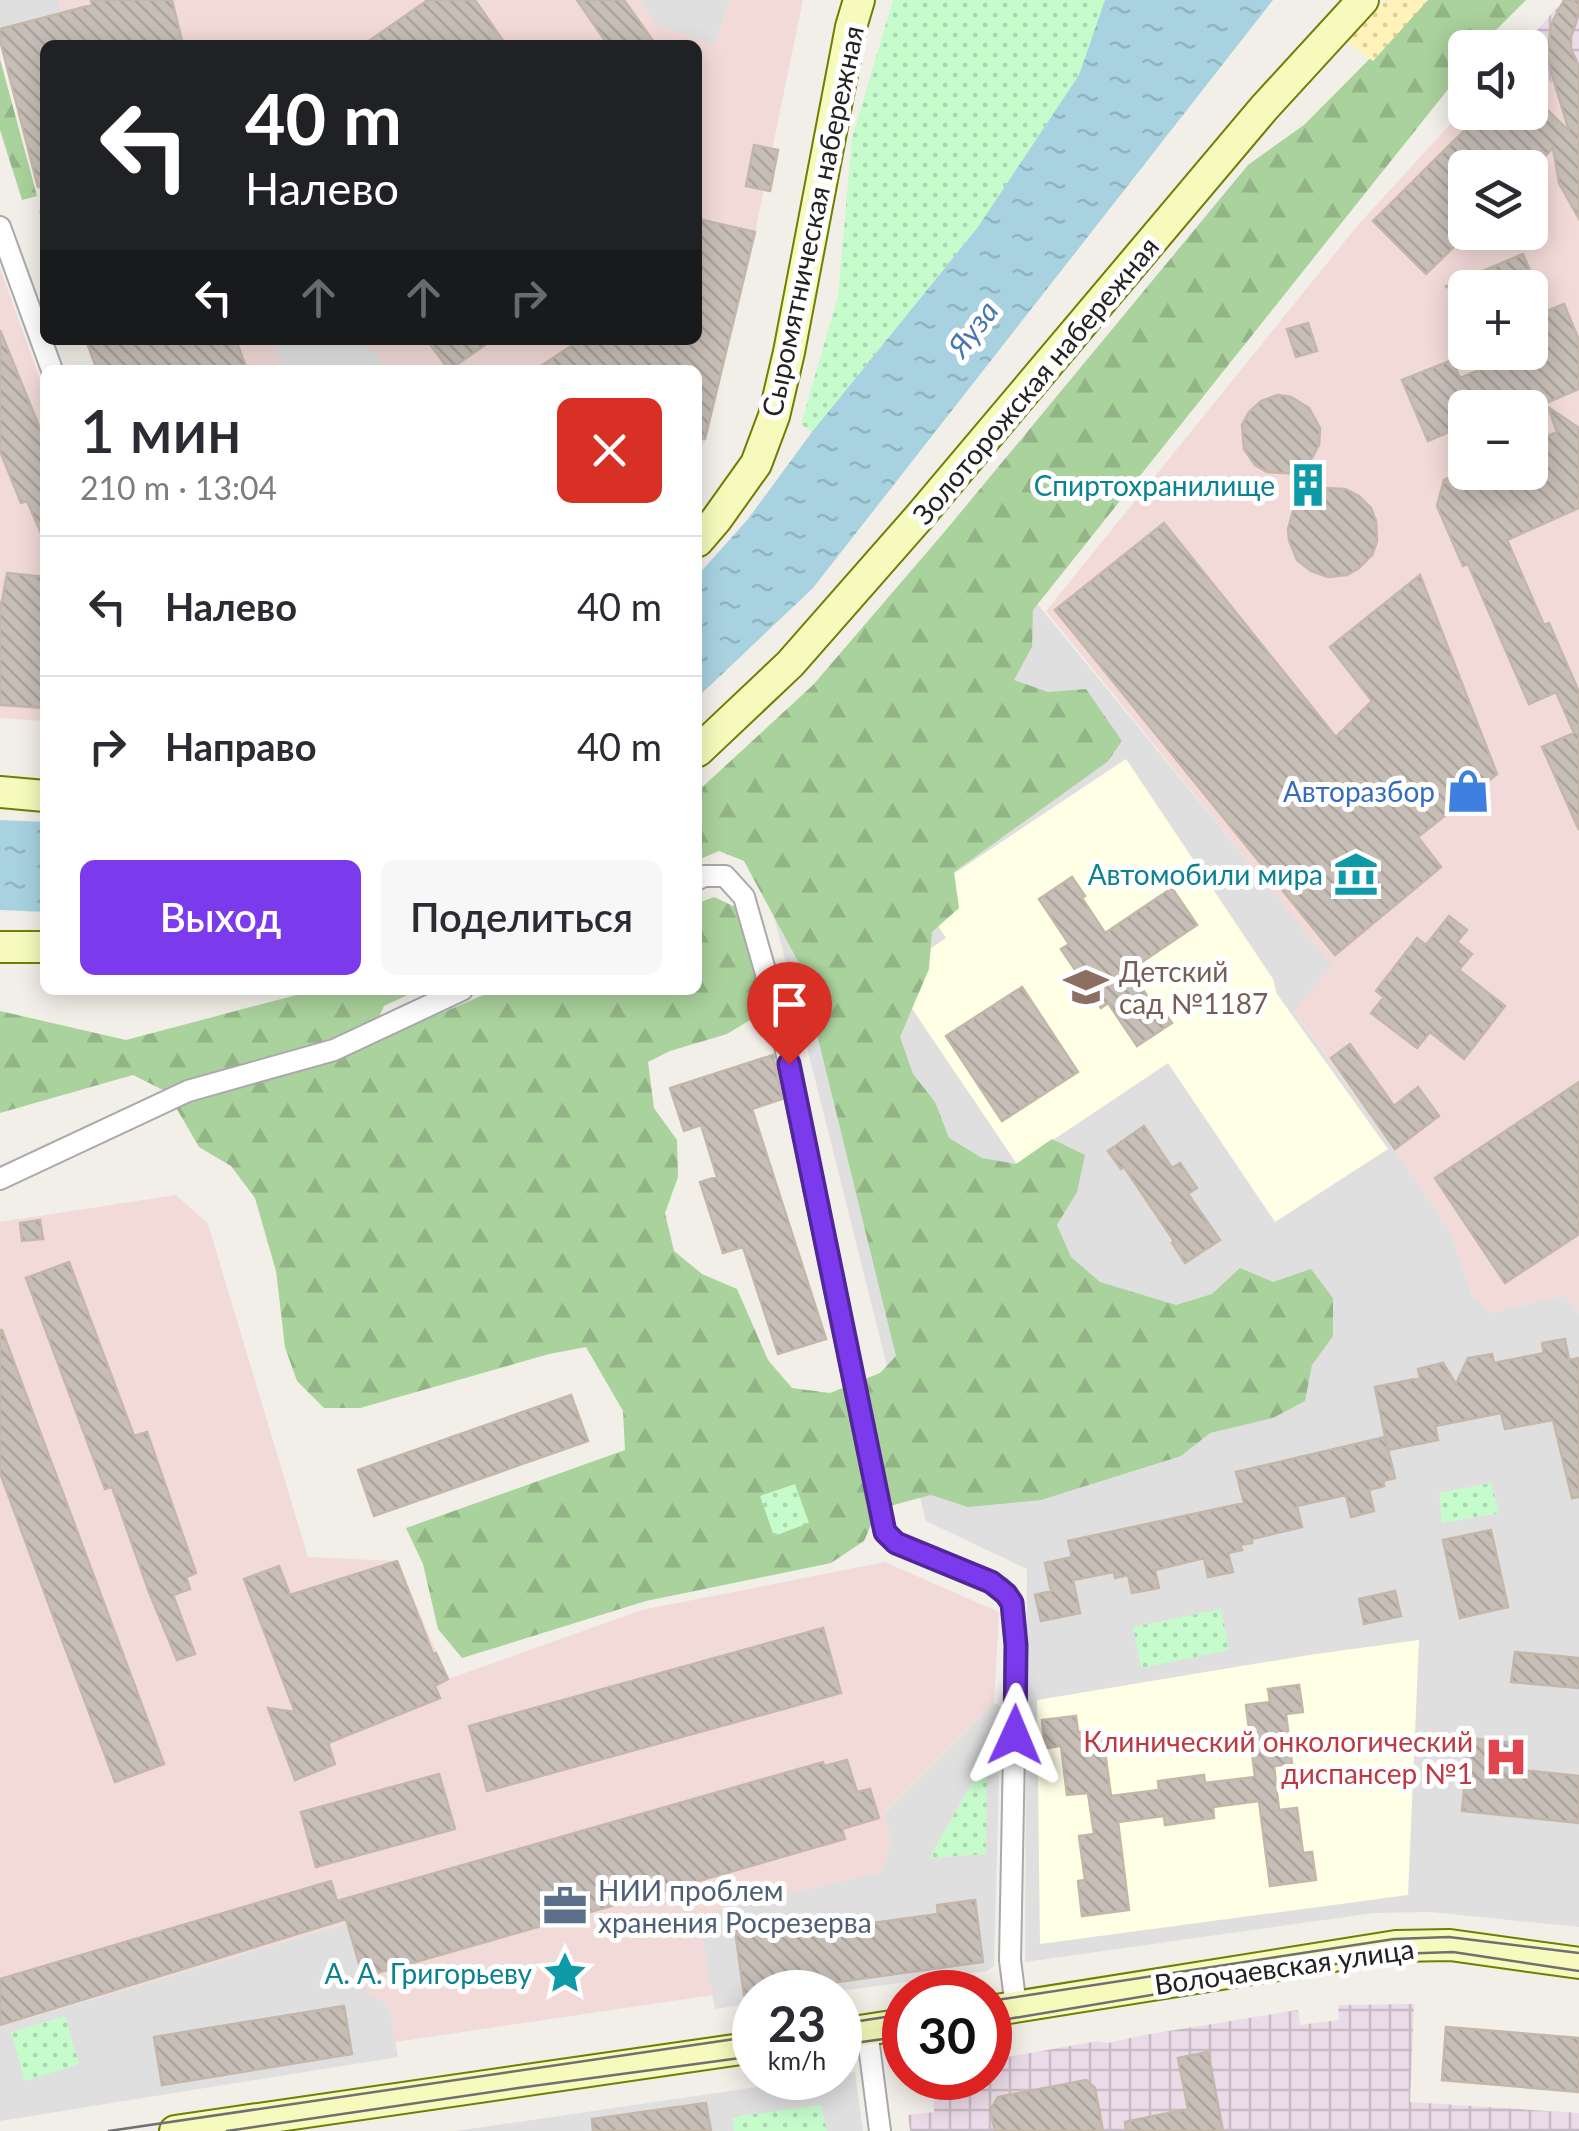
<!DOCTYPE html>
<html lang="ru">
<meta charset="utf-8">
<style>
:root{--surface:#fff;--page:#f7f7f7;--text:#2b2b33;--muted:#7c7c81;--line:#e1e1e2;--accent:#7c3aed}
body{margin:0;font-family:Lato,sans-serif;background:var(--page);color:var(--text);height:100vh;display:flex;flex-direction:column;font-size:38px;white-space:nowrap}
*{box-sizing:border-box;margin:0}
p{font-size:32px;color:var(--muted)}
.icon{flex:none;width:55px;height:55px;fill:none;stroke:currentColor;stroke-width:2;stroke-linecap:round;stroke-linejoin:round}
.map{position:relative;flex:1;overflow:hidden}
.details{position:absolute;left:40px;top:365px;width:662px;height:630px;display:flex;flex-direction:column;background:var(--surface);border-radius:15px;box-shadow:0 5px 25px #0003}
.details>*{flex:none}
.hud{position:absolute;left:40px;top:40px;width:662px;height:305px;border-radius:15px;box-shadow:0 5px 25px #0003;background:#202124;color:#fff;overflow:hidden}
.tools{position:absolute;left:1448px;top:30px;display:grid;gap:20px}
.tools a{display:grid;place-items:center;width:100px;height:100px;border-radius:15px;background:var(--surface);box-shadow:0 5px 25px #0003;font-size:50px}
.speed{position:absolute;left:732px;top:1970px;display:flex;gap:20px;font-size:50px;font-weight:700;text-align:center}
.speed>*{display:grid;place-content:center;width:130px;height:130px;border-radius:50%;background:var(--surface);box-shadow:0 5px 25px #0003;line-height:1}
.speed small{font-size:25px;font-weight:400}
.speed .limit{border:15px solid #d22;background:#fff;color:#111}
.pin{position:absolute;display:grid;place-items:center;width:85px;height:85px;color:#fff;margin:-102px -42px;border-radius:50% 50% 50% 0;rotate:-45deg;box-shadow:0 0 10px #0007}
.pin .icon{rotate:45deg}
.me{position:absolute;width:110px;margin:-55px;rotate:1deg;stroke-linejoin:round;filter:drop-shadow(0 0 8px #0008)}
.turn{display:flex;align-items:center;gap:35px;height:210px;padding:0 40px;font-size:45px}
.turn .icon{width:130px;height:130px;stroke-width:2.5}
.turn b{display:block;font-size:70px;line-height:85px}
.lanes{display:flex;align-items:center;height:95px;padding:0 40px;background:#0003;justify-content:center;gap:50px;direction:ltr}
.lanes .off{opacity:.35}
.round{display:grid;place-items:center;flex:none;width:105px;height:105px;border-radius:15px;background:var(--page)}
.headline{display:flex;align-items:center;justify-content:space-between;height:170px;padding:0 40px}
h1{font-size:60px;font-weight:600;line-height:75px}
.cta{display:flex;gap:20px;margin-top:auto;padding:20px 40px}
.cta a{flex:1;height:115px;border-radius:15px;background:var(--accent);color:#fff;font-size:40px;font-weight:600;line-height:115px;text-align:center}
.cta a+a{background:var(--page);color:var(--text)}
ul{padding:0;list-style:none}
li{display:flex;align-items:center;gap:30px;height:140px;padding:0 40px;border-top:2px solid var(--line)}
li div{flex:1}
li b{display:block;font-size:38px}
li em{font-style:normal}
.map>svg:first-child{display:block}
.residential{fill:#e0dfdf}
.commercial{fill:#f2dad8;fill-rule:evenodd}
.industrial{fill:url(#industrial-grid)}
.education{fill:#feffe4}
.forest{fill:url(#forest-firs)}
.sand{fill:url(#sand-dots)}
.park{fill:url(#park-dots)}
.parking{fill:#e2e2e2}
.water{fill:url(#water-ripples)}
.building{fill:url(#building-back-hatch);stroke:#c4b7aa;stroke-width:2.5}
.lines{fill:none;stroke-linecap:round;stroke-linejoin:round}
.street-casing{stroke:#a9a9a9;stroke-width:24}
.secondary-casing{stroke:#6e7f02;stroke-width:34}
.street{stroke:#fff;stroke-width:20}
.secondary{stroke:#f6fbbd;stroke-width:30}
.tram{stroke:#707070;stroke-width:2.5}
.route-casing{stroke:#51269a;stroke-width:25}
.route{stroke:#7c3aed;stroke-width:18}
.labels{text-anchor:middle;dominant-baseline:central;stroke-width:10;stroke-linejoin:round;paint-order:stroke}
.street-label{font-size:28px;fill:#222;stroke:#fff}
.culture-label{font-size:28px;fill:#0d838f;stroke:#fff;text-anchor:end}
.shop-label{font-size:28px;fill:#366cbe;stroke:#fff;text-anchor:end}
.education-label{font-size:28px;fill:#785e54;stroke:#fff;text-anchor:start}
.health-label{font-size:28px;fill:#be3a42;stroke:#fff;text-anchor:end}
.service-label{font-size:28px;fill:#4e5e75;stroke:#fff;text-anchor:start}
.water-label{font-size:30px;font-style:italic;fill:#4777ad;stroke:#fff}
</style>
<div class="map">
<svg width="1579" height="2131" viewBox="0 0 1579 2131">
<defs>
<pattern id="industrial-grid" width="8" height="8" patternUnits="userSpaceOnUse" patternTransform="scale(2.5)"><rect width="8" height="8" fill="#ebdae7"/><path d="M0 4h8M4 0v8" fill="none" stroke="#c9bbc6"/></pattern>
<pattern id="forest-firs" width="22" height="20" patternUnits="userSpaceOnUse" patternTransform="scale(2.5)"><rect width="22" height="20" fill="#aad29c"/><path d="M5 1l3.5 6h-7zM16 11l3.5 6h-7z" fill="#92b486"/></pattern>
<pattern id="sand-dots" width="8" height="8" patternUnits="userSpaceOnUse" patternTransform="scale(2.5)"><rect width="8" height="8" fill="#fff3b9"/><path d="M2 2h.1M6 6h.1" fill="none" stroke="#dad09f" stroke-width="1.8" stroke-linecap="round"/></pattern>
<pattern id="park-dots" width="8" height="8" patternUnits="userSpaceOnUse" patternTransform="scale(2.5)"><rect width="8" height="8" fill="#c6fbcc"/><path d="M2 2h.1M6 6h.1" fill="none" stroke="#aad7af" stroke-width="1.8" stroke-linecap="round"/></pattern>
<pattern id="water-ripples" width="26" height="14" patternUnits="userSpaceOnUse" patternTransform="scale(2.5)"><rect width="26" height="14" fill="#a8d2e0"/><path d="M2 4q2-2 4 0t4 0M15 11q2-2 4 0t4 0" fill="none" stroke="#90b4c0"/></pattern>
<pattern id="building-back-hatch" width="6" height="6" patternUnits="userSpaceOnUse" patternTransform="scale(2.5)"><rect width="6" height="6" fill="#c7bfb7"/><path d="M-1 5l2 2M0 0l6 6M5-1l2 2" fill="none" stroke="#aba49d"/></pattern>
</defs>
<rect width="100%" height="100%" fill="#f2efe8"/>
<path class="residential" d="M0 0H59L62 13 0 29Z
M640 0H730L715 45 655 24Z
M981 535 1333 965 1294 1012 1398 1154 1450 1231 1472 1295 1491 1313 1563 1295 1579 1313V1927L1430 1912 1374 1913 1025 1962 1027 1569 926 1521 740 781Z
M994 1703 1001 1706 994 1966 987 1971 833 1992H755V2003L715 2009 697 1915 881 1872 891 1843 885 1813Z
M347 1923 367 1992 389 2007 398 2057 0 2121V2027Z
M855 2072 863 2131H456L819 2078H840V2074Z"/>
<path class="commercial" d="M59 0H640L655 24 715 45 730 0H803L755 232 704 444 698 449V370H97L86 340H698V45H45V230L38 210 44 207 0 40V29L62 13Z
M1529 39 1535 45 1548 78 1579 132V1313L1563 1295 1491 1313 1472 1295 1450 1231 1398 1154 1294 1011 1332 965 1046 611 1358 225 1465 108V112H1530V48L1521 47ZM1465 168H1530V232H1465ZM1465 288H1530V352H1465ZM1465 408H1530V472H1465Z
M0 268 45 393V721L0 718Z
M176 1195 208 1224 308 1557 397 1561 448 1679 642 1610 885 1562 999 1612 994 1703 885 1812 891 1843 881 1872 698 1915 713 1995 395 2042 389 2007 367 1993 346 1923 0 2027V1222Z"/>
<path class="industrial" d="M1564 0H1579V132L1548 78 1535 45 1529 39Z
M1414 2004 1410 2102 1579 2113V2131H910L908 2115 934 2112 933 2081 935 2078H990V2060L1098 2041 1108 2043 1144 2035 1298 2010 1300 2025 1339 2020 1338 2005Z"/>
<path class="education" d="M1126 759 1273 979 1277 994 1388 1149 1275 1222 1168 1063 1017 1164 890 976 946 938 919 897Z
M1419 1640 1408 1895 1040 1944 1037 1700 1309 1655Z"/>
<path class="forest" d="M1428 0H1526L1496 30 1482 47 1465 48V68L1033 610 1032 647 1014 680 1048 692 1086 689 1122 741 1107 762 954 872 959 908 932 932 929 969 900 1037 913 1074 935 1102 949 1138 982 1158 1016 1164 1052 1139 1085 1155 1077 1192 1057 1225 1071 1257 1100 1282 1176 1305 1212 1294 1240 1268 1273 1282 1311 1269 1333 1298V1336L1312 1365 1305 1401 1273 1418 1210 1433 1181 1456 1041 1500 968 1507 931 1495 878 1509 864 1541 831 1563 646 1601 462 1658 438 1629 423 1564 406 1528 625 1450 623 1411 586 1347 549 1354 360 1408H324L297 1381 285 1347 276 1271 255 1198 231 1166 199 1147 167 1092 133 1075 0 1113V1011L126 1040 315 990H418L384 1006 379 1017 390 1035 495 990H698V903L714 897 763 920 777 988 755 1017 727 1034 670 1051 648 1062 654 1108 677 1140 678 1177 665 1213 674 1251 702 1274 737 1289 768 1360 792 1388 830 1393 880 1373 896 1356 800 965 744 861 719 851 698 860V791L813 685 946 530 1248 165 1304 125Z
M0 59 37 196 22 200 0 130Z"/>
<path class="sand" d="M1386 0H1428L1373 61 1347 42Z"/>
<path class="park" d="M893 0H1105L1079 75 978 227 812 432 801 424 838 296 852 138Z
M1491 1483 1499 1513 1442 1523 1439 1493Z
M795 1484 809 1523 774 1536 760 1496Z
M1221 1609 1229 1650 1141 1668 1133 1627Z
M987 1757 986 1854 929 1858Z
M65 2016 79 2064 25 2081 11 2032Z
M821 2105 827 2131H734L733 2117Z"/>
<path class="parking" d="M272 340H363L368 352 376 349 384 370H283Z"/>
<path class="water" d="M1105 0H1273L813 588 698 697V575L748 519 812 432 978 227 1079 75Z
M0 820 45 822V912L0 910Z"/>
<path class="building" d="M91 0H172L183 45H45V186L38 187 0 40V29L92 5Z
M428 0H475L506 45H363Z
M577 0H624L656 45H608Z
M1564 0H1579V14L1571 37V49L1579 66V219L1559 183 1553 148 1533 168H1465V236L1426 274 1373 221 1483 112H1530V93L1569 131 1547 58 1551 25Z
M754 145 778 150 770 191 746 186Z
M698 219 755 232 705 439H698V370H535L580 340H698Z
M1523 254 1547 311 1564 304 1579 340V389L1546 403 1542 393 1507 408H1465V425L1428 441 1402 380 1452 360 1460 378 1499 362 1495 352H1530V288L1445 287Z
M1308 323 1317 351 1296 357 1287 329Z
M0 330 45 441V542L27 501 21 503 0 451Z
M86 340H236L247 370H97Z
M427 340H492L449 370Z
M1278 395 1291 397 1309 408 1320 428 1319 445 1303 474 1267 472 1255 465 1244 449 1242 425 1249 412 1261 401Z
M1548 407 1579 428V508L1507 540 1544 625 1549 623 1579 692V830L1542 747 1574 733 1556 692 1529 704 1468 564 1463 566 1437 506 1444 480 1462 472H1530V444L1557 432Z
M1301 487 1345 489 1359 496 1371 508 1376 521 1377 541 1372 555 1359 568 1347 575 1328 577 1311 571 1297 560 1289 540 1288 529 1293 511 1305 496Z
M1164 523 1336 737 1372 701 1330 647 1420 575 1497 774 1418 837 1441 867 1335 955 1055 610Z
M7 573 45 577V708L0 705V602H2Z
M1072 877 1085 896 1082 898 1105 933 1172 888 1197 925 1130 970 1155 1008 1159 1005 1172 1023 1137 1046 1108 1003 1101 1008 1061 949 1069 944 1039 899Z
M1449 916 1467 930 1457 942 1472 954 1459 970 1505 1006 1464 1059 1430 1032 1417 1048 1371 1013 1384 997 1376 991 1417 938 1426 945Z
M1022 987 1078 1072 1002 1121 946 1036Z
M1350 1044 1394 1106 1418 1087 1439 1116 1395 1149 1331 1058Z
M773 1055 782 1099 752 1109 826 1339 778 1354 743 1247 723 1253 700 1182 717 1177 701 1125 684 1131 670 1088Z
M1579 1082V1234L1505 1283 1435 1178Z
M1144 1126 1172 1168 1180 1163 1197 1188 1188 1194 1220 1240 1185 1263 1172 1243 1174 1241 1124 1167 1121 1169 1108 1151Z
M40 1220 43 1239 22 1241 20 1223Z
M69 1262 134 1436 147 1432 196 1573 186 1577 190 1589 173 1595 195 1654 177 1660 149 1592 112 1487 105 1489 26 1278Z
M0 1330H2L164 1764 115 1782 0 1473Z
M1565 1339 1569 1360 1579 1358V1497L1572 1498 1553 1420 1505 1429 1501 1413 1435 1426 1438 1440 1388 1450 1375 1387 1420 1378 1418 1369 1443 1363 1456 1384 1468 1358 1492 1354 1494 1363 1544 1353 1542 1343Z
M571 1395 588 1441 374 1516 358 1470Z
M1385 1437 1395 1478 1383 1481 1384 1486 1369 1490 1374 1511 1351 1517 1346 1495 1297 1506 1302 1527 1252 1539V1543L1240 1545 1242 1550 1228 1553 1233 1572 1208 1577 1204 1558 1155 1570 1159 1588 1132 1593 1128 1575 1115 1578 1114 1572 1073 1580 1080 1613 1041 1621 1035 1595 1051 1591 1045 1563 1072 1557 1068 1541 1244 1503 1236 1472Z
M1491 1530 1508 1607 1460 1618 1443 1540Z
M397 1561 433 1654 436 1653 448 1679 435 1686 440 1698 328 1743 335 1764 295 1780 268 1708 295 1712 244 1579 279 1566 290 1595Z
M1395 1591 1401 1616 1364 1624 1359 1599Z
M823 1628 841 1693 487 1791 469 1726Z
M1515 1652 1579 1658V1688L1511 1682Z
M1299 1685 1303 1712 1286 1714 1292 1764 1274 1766 1279 1810 1297 1808 1303 1853 1312 1852 1316 1880 1270 1886 1259 1801 1213 1807 1214 1818 1165 1825 1164 1816 1118 1822 1129 1910 1082 1916 1078 1881 1085 1880 1079 1836 1094 1834 1088 1793 1067 1795 1061 1746 1045 1748 1042 1720 1076 1716 1078 1732 1102 1729 1111 1796 1159 1790 1158 1781 1204 1775 1205 1783 1255 1777 1246 1705 1270 1702 1268 1689Z
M1469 1738 1524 1744 1521 1770 1579 1776V1823L1462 1811Z
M847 1760 857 1792 870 1789 879 1818 842 1829 845 1839 363 1977 346 1919 0 2025V1979L331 1881 337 1901 823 1762 824 1766Z
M439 1774 455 1829 316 1867 301 1812Z
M975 1900 983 1962 744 1995 735 1930 777 1924 778 1936 938 1914 937 1905Z
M344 2006 352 2054 162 2085 154 2037Z
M1446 2027 1579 2038V2092L1442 2080Z
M1208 2052 1223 2131H1126L1125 2122 1188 2109 1178 2058Z
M1086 2080 1095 2088 1103 2131H995L990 2110 998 2097Z
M706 2103 711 2131H593L592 2119Z"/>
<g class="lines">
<g class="street-casing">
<path id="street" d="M0 227 52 370
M698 879 704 876H725L744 897 781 1026 885 1533 896 1543 991 1583 1000 1588 1012 1603 1016 1645 1010 1960 1016 2007
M0 1179 188 1091 334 1050 462 990
M867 2030 880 2131"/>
</g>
<g class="secondary-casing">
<path id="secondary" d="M698 541 716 520 756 464 774 416 789 352 851 27 859 0
M698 751 790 664 920 516 1264 108 1363 0
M0 792 45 796
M0 947H45
M990 2011 1396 1946 1450 1945 1579 1963
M840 2034 905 2024
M175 2131 755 2047"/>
</g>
<use href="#street" class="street"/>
<use href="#secondary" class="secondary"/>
<path class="tram" d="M990 2001 1394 1939 1449 1937 1579 1953
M990 2022 1396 1954 1453 1952 1579 1971
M840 2024 905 2014
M840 2045 905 2036
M109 2131 755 2036
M227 2131 518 2088 755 2056"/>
</g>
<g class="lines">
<g class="route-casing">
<path id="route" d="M789 1064 885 1532 896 1543 991 1582 1006 1594 1012 1603 1016 1645 1015 1735"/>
</g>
<use href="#route" class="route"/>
</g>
<defs>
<g id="building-bare" transform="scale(3.45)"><path d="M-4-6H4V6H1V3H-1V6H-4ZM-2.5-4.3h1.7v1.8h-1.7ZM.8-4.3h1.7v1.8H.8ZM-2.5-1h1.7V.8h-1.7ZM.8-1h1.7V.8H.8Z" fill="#0f9aa8" stroke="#fff" stroke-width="2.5" paint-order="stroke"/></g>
<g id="shop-bare" transform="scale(3.45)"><path d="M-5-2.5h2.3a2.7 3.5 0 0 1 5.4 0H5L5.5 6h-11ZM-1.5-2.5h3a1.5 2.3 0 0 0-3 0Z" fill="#3f7fe0" stroke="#fff" stroke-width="2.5" paint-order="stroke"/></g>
<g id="museum-bare" transform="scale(3.45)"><path d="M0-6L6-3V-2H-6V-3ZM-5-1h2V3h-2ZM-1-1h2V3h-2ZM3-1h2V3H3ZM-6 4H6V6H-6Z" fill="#0f9aa8" stroke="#fff" stroke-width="2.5" paint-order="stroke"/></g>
<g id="school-bare" transform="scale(3.45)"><path d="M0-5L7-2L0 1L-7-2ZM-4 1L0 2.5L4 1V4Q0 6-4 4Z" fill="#8d6e63" stroke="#fff" stroke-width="2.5" paint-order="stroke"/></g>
<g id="hospital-bare" transform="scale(3.45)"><path d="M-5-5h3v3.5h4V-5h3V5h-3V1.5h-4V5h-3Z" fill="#e0444e" stroke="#fff" stroke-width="2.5" paint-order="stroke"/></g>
<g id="office-bare" transform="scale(3.45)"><path d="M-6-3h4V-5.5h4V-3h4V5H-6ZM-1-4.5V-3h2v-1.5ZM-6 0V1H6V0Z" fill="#5c6f8a" stroke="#fff" stroke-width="2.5" paint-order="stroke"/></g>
<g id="sight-bare" transform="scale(3.45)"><path d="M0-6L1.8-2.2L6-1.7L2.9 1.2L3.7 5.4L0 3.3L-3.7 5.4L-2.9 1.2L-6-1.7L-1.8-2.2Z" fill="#0f9aa8" stroke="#fff" stroke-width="2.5" paint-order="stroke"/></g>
</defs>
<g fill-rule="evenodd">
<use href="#building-bare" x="1308" y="485"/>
<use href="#shop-bare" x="1468" y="791"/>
<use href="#museum-bare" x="1356" y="874"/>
<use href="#school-bare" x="1086" y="987"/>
<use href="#hospital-bare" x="1506" y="1757"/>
<use href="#office-bare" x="565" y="1906"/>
<use href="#sight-bare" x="565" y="1973"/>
</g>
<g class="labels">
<g class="street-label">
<text transform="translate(812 221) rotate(-78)">Сыромятническая набережная</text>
<text transform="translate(1035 380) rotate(-50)">Золоторожская набережная</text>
<text transform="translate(1284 1966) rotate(-8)">Волочаевская улица</text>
</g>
<g class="culture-label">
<text x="1275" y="485">Спиртохранилище</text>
<text x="1323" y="874">Автомобили мира</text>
<text x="532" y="1973">А. А. Григорьеву</text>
</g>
<g class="shop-label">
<text x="1435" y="791">Авторазбор</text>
</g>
<g class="education-label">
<text x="1119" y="971">Детский<tspan x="1119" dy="32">сад №1187</tspan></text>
</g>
<g class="health-label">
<text x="1473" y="1741">Клинический онкологический<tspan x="1473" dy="32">диспансер №1</tspan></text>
</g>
<g class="service-label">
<text x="598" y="1890">НИИ проблем<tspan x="598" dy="32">хранения Росрезерва</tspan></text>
</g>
<g class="water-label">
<text transform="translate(972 328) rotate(-53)">Яуза</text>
</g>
</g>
</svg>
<div class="tools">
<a><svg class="icon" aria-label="sound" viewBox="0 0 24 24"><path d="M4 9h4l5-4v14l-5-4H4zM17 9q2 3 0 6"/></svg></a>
<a><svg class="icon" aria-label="layers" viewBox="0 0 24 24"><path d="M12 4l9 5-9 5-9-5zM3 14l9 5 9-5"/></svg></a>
<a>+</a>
<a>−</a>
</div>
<div class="speed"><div>23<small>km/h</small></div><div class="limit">30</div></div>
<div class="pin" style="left:789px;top:1064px;background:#d93025"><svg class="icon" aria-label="arrive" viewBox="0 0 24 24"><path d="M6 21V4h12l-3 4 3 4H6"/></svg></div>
<svg class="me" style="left:1015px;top:1735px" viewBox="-20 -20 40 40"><path d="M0-17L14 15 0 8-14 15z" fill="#7c3aed" stroke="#fff" stroke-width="4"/></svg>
<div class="hud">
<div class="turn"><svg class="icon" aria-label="left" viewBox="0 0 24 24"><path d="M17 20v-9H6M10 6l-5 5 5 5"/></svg><div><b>40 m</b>Налево</div></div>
<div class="lanes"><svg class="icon" aria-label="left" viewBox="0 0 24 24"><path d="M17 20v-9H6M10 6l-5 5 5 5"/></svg><svg class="icon off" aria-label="ahead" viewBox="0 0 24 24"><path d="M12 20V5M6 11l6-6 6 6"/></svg><svg class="icon off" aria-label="ahead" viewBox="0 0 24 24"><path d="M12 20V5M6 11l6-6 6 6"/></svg><svg class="icon off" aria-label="right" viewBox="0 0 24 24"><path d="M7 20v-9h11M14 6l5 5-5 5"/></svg></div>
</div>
<section class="details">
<div class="headline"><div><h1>1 мин</h1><p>210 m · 13:04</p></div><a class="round" style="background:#d93025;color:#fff"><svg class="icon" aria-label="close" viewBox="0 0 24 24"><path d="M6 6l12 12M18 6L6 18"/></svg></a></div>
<ul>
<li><svg class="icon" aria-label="left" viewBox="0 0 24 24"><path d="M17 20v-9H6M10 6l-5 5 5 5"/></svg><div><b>Налево</b></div><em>40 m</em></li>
<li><svg class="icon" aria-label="right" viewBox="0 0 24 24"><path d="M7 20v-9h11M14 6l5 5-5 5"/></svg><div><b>Направо</b></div><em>40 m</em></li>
</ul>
<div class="cta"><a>Выход</a><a>Поделиться</a></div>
</section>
</div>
